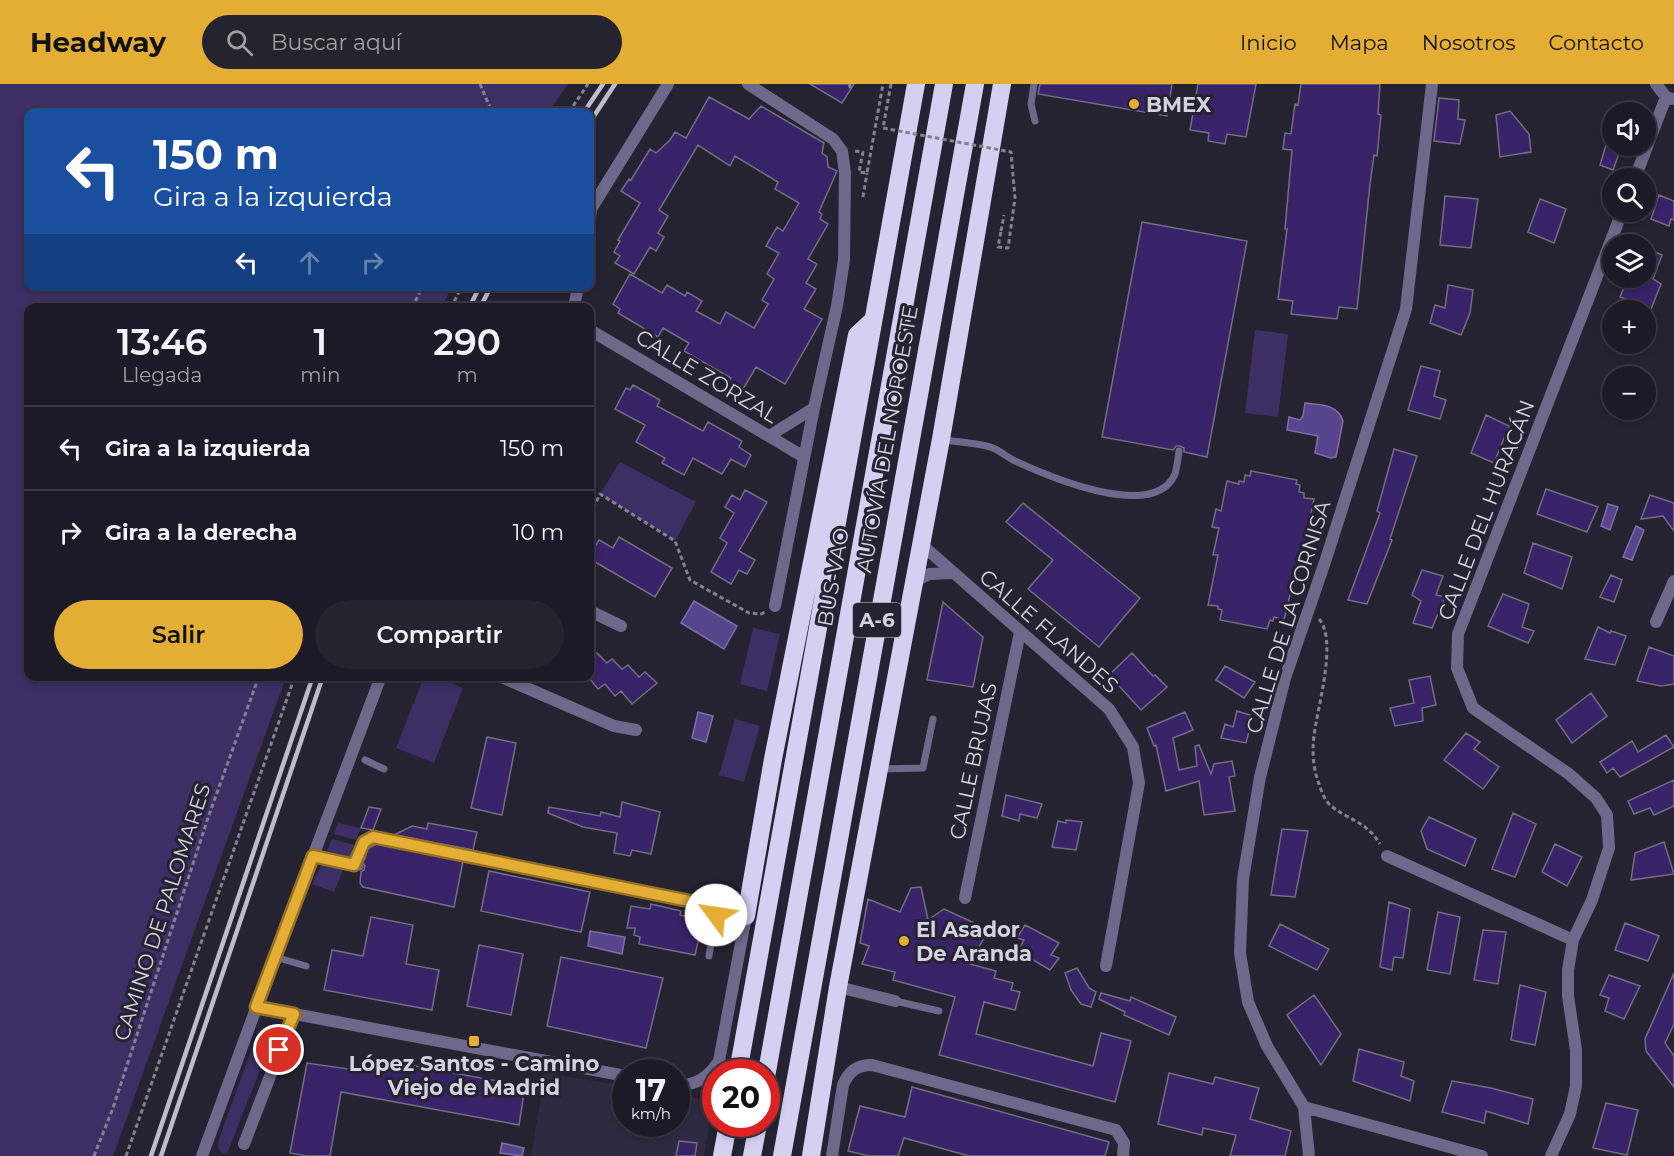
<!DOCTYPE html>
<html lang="es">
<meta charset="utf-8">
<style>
:root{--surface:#1c1a26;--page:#25232e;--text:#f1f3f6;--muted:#a0a1a7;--line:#3a3843;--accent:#e4ae35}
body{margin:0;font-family:Montserrat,sans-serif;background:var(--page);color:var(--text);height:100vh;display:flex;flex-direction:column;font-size:22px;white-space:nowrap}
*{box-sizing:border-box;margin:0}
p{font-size:20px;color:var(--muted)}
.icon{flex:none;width:33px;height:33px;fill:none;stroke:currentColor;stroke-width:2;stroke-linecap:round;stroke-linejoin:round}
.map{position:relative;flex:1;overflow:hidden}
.drawer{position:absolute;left:24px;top:219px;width:570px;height:378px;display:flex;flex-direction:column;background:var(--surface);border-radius:12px;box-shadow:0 3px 9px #0003,0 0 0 2px var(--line)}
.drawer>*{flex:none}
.guide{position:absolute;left:24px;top:24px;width:570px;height:183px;border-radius:12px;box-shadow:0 3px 9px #0003,0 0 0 2px var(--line);background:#1a4fa0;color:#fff;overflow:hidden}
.controls{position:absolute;left:1602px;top:18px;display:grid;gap:12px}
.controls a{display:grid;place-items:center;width:54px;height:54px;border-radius:50%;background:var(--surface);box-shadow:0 3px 9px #0003,0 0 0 2px var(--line);font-size:30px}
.speed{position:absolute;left:612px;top:975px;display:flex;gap:12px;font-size:30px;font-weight:700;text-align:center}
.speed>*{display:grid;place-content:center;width:78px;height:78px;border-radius:50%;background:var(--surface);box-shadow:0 3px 9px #0003,0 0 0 2px var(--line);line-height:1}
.speed small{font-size:15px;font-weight:400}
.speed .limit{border:9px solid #d22;background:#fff;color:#111}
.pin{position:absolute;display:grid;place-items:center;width:51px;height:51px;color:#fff;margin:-26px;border:3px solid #fff;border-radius:50%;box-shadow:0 2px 6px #0007}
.me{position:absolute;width:66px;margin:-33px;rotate:301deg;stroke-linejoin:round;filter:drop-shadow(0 0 4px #0008)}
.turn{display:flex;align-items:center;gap:21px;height:126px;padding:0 30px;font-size:27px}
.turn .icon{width:78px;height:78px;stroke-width:2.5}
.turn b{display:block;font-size:42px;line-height:51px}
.lanes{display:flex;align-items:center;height:57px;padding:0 30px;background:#0003;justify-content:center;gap:30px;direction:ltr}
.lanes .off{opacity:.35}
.eta{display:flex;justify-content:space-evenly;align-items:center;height:102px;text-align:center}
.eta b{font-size:36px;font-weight:600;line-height:42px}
.button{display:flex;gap:12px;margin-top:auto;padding:12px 30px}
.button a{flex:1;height:69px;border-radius:36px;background:var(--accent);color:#111;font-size:24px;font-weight:600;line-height:69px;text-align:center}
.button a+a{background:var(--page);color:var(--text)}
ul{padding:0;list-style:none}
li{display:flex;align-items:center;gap:18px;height:84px;padding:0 30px;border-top:2px solid var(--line)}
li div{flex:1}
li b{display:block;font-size:22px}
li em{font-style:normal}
header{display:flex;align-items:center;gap:36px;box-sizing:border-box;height:84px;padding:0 30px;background:var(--accent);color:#111}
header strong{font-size:28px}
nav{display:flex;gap:33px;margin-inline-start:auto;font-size:21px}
.search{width:420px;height:54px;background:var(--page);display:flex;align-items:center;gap:15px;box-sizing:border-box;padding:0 21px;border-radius:33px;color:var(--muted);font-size:22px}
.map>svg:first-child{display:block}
.built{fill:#2e2a41}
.green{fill:#3d2f66}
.water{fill:#57448d;stroke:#7c6fa5;stroke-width:1.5}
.building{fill:#382268;stroke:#716e82;stroke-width:1.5}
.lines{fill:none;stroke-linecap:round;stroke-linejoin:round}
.path{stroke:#84818f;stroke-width:3;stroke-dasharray:4.5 3;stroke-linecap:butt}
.lane{stroke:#6e688a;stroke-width:7}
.street{stroke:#6e688a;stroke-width:12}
.highway{stroke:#d5d0f2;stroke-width:18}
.rail{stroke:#bebcc7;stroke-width:4.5}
.path-bridge{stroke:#84818f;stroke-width:3;stroke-dasharray:4.5 3;stroke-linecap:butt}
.route-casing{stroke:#947122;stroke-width:15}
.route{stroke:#e4ae35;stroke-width:10}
.poi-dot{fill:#e4ae35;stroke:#252232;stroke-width:2}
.labels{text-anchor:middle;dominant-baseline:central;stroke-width:6;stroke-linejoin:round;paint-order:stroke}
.shield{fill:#252232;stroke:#a09daa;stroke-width:1.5}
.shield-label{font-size:20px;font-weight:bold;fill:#d4d2dd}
.poi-label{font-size:21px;font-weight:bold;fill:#d4d2dd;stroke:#252232;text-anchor:start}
.street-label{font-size:21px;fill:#d4d2dd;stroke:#252232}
</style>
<header>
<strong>Headway</strong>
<div class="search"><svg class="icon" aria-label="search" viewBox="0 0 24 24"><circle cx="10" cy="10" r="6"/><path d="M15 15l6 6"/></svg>Buscar aquí</div>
<nav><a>Inicio</a><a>Mapa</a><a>Nosotros</a><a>Contacto</a></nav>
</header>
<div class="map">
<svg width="1674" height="1072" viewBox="0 0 1674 1072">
<rect width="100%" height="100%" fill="#252232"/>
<path class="built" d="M545 989 625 1002 626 1040H676L677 1011 713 1017 704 1072H531Z"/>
<path class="green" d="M0 0H568L548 28H28V202L452 203 441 224H28V592L286 593 113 1072H0Z
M1255 246 1288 250 1278 333 1245 329Z
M620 378 696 418 675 457 600 410Z
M753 544 780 550 767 607 740 600Z
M424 593H436L463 604 434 679 396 664Z
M735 635 760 642 744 698 719 691Z
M338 739 361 744 356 756 334 750Z
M332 755 354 761 349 773 327 767Z
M322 780 343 786 334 808 312 800Z
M277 943 227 1070 222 1069 218 1064 219 1055 258 948 263 944Z"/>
<path class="water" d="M1305 319C1320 321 1338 320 1343 337L1336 373 1331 374 1315 369 1318 352 1287 346 1289 333 1300 336 1303 332Z
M1608 420 1618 423 1610 446 1601 442Z
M1636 442 1644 446 1632 476 1623 473Z
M694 517 737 542 724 565 681 539Z
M698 628 713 632 706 658 692 654Z
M590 847 625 853 622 870 588 862Z
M502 1059 524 1064 522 1072 500 1069Z"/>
<path class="building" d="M810 0H854L842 19Z
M1040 0H1172L1167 32 1038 10Z
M1198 0H1256L1246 53 1227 50 1225 60 1208 57 1209 49 1190 46Z
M1301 0H1380L1378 30 1381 31 1377 72 1374 71 1370 100 1357 225 1339 223 1337 235 1291 230 1293 217 1278 215 1287 145H1285L1292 66 1283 65 1285 49 1291 50 1295 20 1298 21Z
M709 13 749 35 761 22 824 59 822 69 827 73 828 83 837 87 819 128 822 130 820 135 828 140 808 175 817 180 806 199 816 205 804 225 822 235 785 300 756 283 742 307 728 299 731 294 684 267 689 259 663 244 658 253 618 229 620 225 613 220 630 190 662 209 667 201 685 212 687 208 702 217 696 227 720 240 726 228 754 244 768 220 762 216 774 195 767 190 779 169 766 162 777 143 783 147 799 119 775 105 778 98 735 72 730 82 698 61 659 126 668 132 658 149 664 153 656 167 650 163 634 190 615 179 620 172 614 168 620 157 618 156 640 119 621 107 629 95 631 96 650 65 656 69 670 56 675 48 686 54Z
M1439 14 1459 16 1458 35 1465 36 1460 60 1434 57Z
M1510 27 1529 50 1531 68 1500 73 1496 31Z
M1606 61 1620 67 1613 86 1600 81Z
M1659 111 1674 117V136L1671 135 1669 142 1651 135Z
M1445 112 1478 115 1471 164 1440 161Z
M1540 115 1566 125 1554 159 1528 148Z
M1142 138 1247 157 1207 373 1184 368V364L1180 362H1176L1173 366 1102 353Z
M1646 164 1662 171 1653 195 1661 200 1651 225 1620 213 1628 194H1646Z
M1448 201 1473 206 1470 229 1461 251 1430 239 1435 221 1445 224Z
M1421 282 1440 287 1434 312 1446 316 1440 335 1408 326Z
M633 301 660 316 657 322 703 347 708 338 742 357 739 363 751 371 745 383 731 375 722 390 693 374 684 391 662 379 665 374 636 358 645 341 615 325 626 304 630 306Z
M1486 331 1509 342 1494 379 1471 369Z
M1394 365 1417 372 1390 455 1392 456 1367 520 1348 516 1380 429 1377 427Z
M1251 387 1297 396 1296 400 1300 401 1299 408 1304 409V414L1314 415 1308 444 1314 445 1310 461H1305L1299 487 1296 486 1284 536 1274 533 1273 537 1270 536 1267 545 1220 536 1222 526 1218 525V522L1208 521 1218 471H1213L1219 444 1212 443 1216 425 1221 427 1227 397 1239 400V397L1244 398 1245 391 1250 392Z
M1546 405 1598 423 1587 448 1537 430Z
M745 406 767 418 739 467 755 476 747 490 739 486 731 500 711 488 727 459 720 454 734 429 725 423 732 411 740 416Z
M1650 411 1674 419V447L1663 432 1641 435Z
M1023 419 1140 514 1099 563 1028 505 1053 476 1006 438Z
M619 453 672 484 655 513 590 475V457L596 461 599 456 613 464Z
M1533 459 1572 473 1562 505 1524 489Z
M1422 486 1443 492 1436 511 1445 513 1432 544 1413 539 1421 517 1412 511Z
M1611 491 1622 496 1614 518 1600 513Z
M1503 510 1529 520 1522 543 1534 547 1528 559 1488 542Z
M943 518 983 553 973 603 927 596Z
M1598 543 1610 549 1611 547 1626 552 1615 581 1585 575Z
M1649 563 1674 572V600L1661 602 1637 597Z
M597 569 607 579 612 575 622 585 628 581 639 593 645 588 657 599 632 620 621 607 615 612 605 600 598 605 590 595V574Z
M1132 569 1153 592 1155 591 1167 603 1141 626 1109 591Z
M1225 582 1255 598 1244 614 1216 596Z
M1430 592 1436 621 1422 624 1423 637 1395 642 1390 624 1414 619 1409 596Z
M1591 609 1607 632 1572 659 1556 636Z
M1237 627 1253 632 1246 659 1221 654 1225 640 1233 643Z
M1185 628 1193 646 1173 654 1179 686 1197 682 1195 662 1199 661 1211 690 1214 680 1232 677 1235 692 1229 693 1235 727 1204 731 1199 697 1166 707 1156 661 1154 662 1147 644Z
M1466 649 1480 658 1474 665 1499 683 1483 705 1444 676Z
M1666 651 1674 663 1620 693 1613 684 1607 689 1600 678 1632 657 1638 668Z
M487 653 516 659 502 731 471 724Z
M1674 696V722L1654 731 1650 724 1634 730 1628 717Z
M1006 711 1042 720 1037 734 1020 730 1019 737 1002 732Z
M622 718 660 728 651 770 632 766 630 772 614 769 617 749 583 743 548 729 549 723 600 732 601 728 620 733Z
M369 723 381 725 373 746 361 744Z
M1513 729 1536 740 1515 793 1492 785Z
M1429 733 1476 755 1465 782 1427 765 1421 747Z
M1066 736 1082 738 1076 766 1052 763 1058 737 1066 739Z
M428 739 477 748 473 766 394 751 412 742 427 745Z
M1282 745 1308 747 1295 813 1271 811Z
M1664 758 1674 790 1631 796 1635 769Z
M377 760 463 777 454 823 363 803 360 799 361 788 364 786 365 782 362 778 365 775 367 765Z
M1555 760 1582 773 1567 802 1542 788Z
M489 787 590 808 581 848 481 827Z
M921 803 928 836 944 825 981 842V845L987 848 970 880 996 887 994 894 1013 899 1011 906 1020 908 1015 926 984 918 976 950 1093 982 1101 949 1131 957 1115 1018 939 971 955 913 893 896 895 888 862 880 869 862 860 859 868 815 900 828 911 804Z
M1389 818 1410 825 1403 874 1394 873 1392 886 1380 883Z
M651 820 681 827 680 831 703 836 695 871 639 860 640 853 634 851 635 844H627L631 822 650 825Z
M1438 828 1460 833 1450 890 1427 886Z
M371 833 413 841 406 880 439 886 432 926 324 906 332 866 363 872Z
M1625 839 1659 852 1648 877 1615 866Z
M1280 840 1329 865 1317 886 1269 862Z
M1025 841 1059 859 1051 871 1059 874 1050 886 1018 867 1024 856 1017 854Z
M1483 846 1506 848 1498 900 1474 896Z
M479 861 523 870 511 931 467 922Z
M561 873 663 894 646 964 547 942Z
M1077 884 1089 904 1096 908 1091 923 1081 920 1071 906 1065 889Z
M1674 889V940L1665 959 1674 972V1003L1646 967 1645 955Z
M1609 891 1640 902 1624 935 1605 927 1609 914 1600 911Z
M1520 901 1546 908 1535 961 1511 956Z
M1101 909 1130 917 1131 913 1176 933 1169 951 1124 931 1125 928 1099 915Z
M1314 911 1341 950 1321 981 1287 931Z
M1359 965 1404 978 1401 992 1414 997 1410 1017 1353 997Z
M371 974 525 1002 519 1041 341 1008 330 1072H307L290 1069 307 979 369 988Z
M1169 989 1213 1000 1215 993 1259 1004 1250 1035 1291 1047 1285 1072H1230L1236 1051 1203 1044 1202 1051 1158 1040Z
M1452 997 1491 1004 1533 1015 1528 1040 1486 1027 1484 1039 1442 1028Z
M912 1003 1109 1058 1105 1072H969L904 1054 898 1072H869L848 1067 860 1022 905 1033Z
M1606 1019 1638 1026 1627 1071 1593 1064Z
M679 1057 697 1059 695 1072H676Z"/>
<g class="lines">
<path class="path" d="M480 0 492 28
M849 0 851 5
M569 28 588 0
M855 67 863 68 859 88 867 89 883 0
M863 113 867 89
M1001 147 1004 131
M412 224 423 202
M451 224 462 202
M590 431 600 410 675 457 690 496 749 529 761 530 765 528
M1319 535C1338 556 1317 625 1314 652 1312 667 1313 683 1318 697 1320 704 1325 717 1330 721 1349 737 1365 736 1380 760
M94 1072 113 1024 209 731 259 592
M126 1072 295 592"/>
<path class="lane" d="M1034 0 1031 20 1035 37
M943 356C957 358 980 359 993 364 1000 367 1006 372 1013 376 1045 391 1154 439 1175 390 1177 383 1178 375 1179 367
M365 676 384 685
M880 685 923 684 933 635
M313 772 360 783
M354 781 364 758 373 753 714 822 716 831
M709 872 716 831 746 832
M275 873 306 882
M895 917 939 927"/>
<path class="street" d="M748 0 833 55 842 67 845 88 844 176 837 222 814 324 775 522
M1656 0 1666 13 1672 15
M1635 94 1666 13
M590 134 591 125 668 0
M574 224 578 202
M590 246 804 373
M769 352 814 324
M921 460 1109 625 1133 663 1139 699 1106 882
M914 498 929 490 952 489
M590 527 621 542
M1656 538 1674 497
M499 592 614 642 636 646
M1387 772 1573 856
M965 814 1020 548
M838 903 895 917
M257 923 626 992
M676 1001C696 1002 709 993 719 977L746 832
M1304 1023 1482 1072
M244 1060 294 930
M202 1072 269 889 381 592
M832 1072 843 1001C849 987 857 981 872 981L1116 1046 1124 1059 1123 1072
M1309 1072 1304 1023 1267 962 1248 918 1240 869 1243 795 1260 693 1285 594 1325 478 1406 225 1432 0
M1551 1072 1570 1030 1576 1002V966L1568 912V886L1573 856 1592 816 1609 764 1607 731 1596 714 1569 690 1473 624 1457 584 1458 550 1622 128"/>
<path class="highway" d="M746 832 773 675 857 251 873 236
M738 988 916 0
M766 993 944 0
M722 1072 728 1040
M752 1072 758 1040
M782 1072 975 0
M811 1072 838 903 941 355 1002 0"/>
<path class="rail" d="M584 28 603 0
M590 38 615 0
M469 224 480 202
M480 224 491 202
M151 1072 313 592
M161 1072 323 592"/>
<path class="path-bridge" d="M891 0 883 44 1011 68 1015 114 1008 164 998 163 1001 147"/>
</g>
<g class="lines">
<g class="route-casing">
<path id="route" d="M279 966 294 930 256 923 313 772 354 781 364 758 373 753 714 822 716 831"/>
</g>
<use href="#route" class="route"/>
</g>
<g class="poi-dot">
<circle cx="1134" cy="20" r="6"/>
<circle cx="904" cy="857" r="6"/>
<rect x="468" y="951" width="12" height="12" rx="3"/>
</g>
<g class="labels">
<rect class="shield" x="853" y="519" width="48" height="34" rx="4.5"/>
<g class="shield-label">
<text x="877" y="536">A-6</text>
</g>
<g class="poi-label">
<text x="1146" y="20">BMEX</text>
<text x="916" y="845">El Asador<tspan x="916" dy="24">De Aranda</tspan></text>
<text x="474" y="979" text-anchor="middle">López Santos - Camino<tspan x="474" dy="24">Viejo de Madrid</tspan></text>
</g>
<g class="street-label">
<text transform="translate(707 292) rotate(31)">CALLE ZORZAL</text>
<text transform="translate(887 355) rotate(-80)">AUTOVÍA DEL NOROESTE</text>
<text transform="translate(1486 426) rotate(-69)">CALLE DEL HURACÁN</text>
<text transform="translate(833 493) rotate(-80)">BUS-VAO</text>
<text transform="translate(1288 533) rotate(-73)">CALLE DE LA CORNISA</text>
<text transform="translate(1049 547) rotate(41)">CALLE FLANDES</text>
<text transform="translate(973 677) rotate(-78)">CALLE BRUJAS</text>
<text transform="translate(162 828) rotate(-72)">CAMINO DE PALOMARES</text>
</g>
</g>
</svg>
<div class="controls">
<a><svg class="icon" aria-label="sound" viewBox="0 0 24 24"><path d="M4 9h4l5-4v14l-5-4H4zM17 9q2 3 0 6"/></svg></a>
<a><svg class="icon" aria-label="search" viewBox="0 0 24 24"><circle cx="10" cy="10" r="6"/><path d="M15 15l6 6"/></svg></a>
<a><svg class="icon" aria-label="layers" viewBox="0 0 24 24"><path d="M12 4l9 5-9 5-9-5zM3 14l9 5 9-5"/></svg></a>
<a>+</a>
<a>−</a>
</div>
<div class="speed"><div>17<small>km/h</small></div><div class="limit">20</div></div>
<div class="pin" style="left:279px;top:966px;background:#d93025"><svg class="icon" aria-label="arrive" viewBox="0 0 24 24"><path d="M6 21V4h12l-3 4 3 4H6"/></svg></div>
<svg class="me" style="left:716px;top:831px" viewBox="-20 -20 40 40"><circle r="19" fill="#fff"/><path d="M0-13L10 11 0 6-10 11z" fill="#e4ae35"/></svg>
<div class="guide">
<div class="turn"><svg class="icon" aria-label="left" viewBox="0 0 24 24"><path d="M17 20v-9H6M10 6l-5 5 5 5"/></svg><div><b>150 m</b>Gira a la izquierda</div></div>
<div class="lanes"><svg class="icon" aria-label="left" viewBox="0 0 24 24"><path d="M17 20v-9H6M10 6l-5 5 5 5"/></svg><svg class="icon off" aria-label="ahead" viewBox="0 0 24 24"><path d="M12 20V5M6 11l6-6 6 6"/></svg><svg class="icon off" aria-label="right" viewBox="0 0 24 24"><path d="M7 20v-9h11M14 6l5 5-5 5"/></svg></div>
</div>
<section class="drawer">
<div class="eta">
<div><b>13:46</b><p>Llegada</p></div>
<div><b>1</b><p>min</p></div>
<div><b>290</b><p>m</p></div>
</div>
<ul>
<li><svg class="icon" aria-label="left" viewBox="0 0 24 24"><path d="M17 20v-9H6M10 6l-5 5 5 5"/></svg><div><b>Gira a la izquierda</b></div><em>150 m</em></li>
<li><svg class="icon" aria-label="right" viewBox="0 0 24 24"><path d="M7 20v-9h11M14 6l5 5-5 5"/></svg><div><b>Gira a la derecha</b></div><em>10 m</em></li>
</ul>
<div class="button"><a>Salir</a><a>Compartir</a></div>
</section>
</div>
